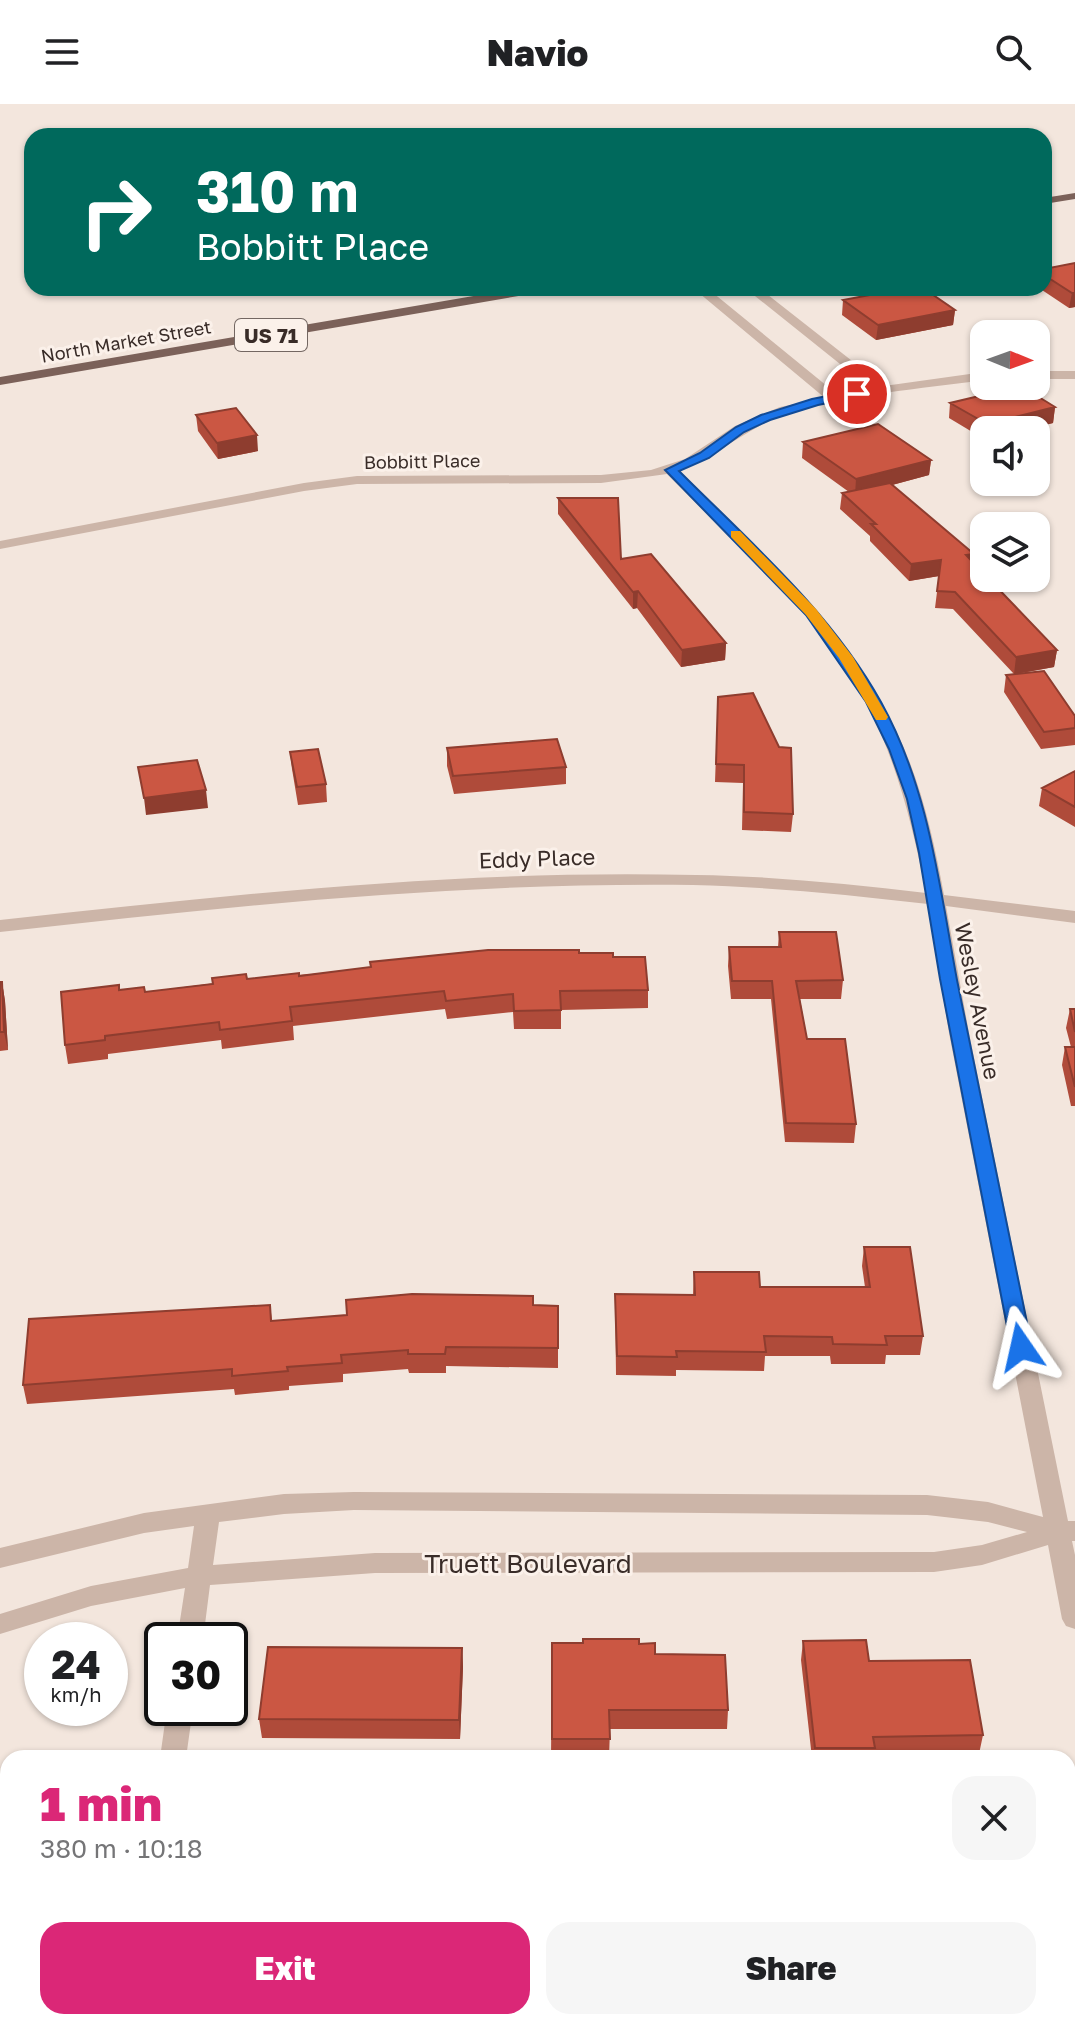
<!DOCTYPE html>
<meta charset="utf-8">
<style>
:root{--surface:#fff;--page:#f6f6f6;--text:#202124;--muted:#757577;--accent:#db2777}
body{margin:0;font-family:"Golos Text",sans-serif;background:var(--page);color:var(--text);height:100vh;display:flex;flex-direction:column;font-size:30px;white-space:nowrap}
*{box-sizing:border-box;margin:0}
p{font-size:26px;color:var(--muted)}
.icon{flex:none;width:44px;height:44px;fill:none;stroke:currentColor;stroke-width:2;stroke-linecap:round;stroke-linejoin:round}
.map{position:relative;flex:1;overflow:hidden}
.drawer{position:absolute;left:0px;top:1646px;width:1076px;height:280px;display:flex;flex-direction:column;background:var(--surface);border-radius:24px 24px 0 0;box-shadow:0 2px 6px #0004}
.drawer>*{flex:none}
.guide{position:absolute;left:24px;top:24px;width:1028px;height:168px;border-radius:24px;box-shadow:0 2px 6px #0004;background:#00695c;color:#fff;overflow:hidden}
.needle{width:52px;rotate:91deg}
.fabs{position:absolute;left:970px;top:216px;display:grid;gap:16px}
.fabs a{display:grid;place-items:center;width:80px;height:80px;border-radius:16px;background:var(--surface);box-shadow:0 2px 6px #0004;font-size:40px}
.speed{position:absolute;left:24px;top:1518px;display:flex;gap:16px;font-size:40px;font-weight:700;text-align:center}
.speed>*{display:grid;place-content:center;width:104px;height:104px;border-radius:50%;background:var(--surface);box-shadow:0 2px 6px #0004;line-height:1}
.speed small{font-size:20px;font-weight:400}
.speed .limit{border:4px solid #111;border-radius:12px;background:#fff;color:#111}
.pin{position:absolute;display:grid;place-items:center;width:68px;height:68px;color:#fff;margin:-34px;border:4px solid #fff;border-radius:50%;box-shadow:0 2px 8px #0007}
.me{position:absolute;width:88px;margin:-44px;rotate:349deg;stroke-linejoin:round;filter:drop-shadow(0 0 6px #0008)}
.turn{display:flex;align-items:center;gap:28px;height:168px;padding:0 40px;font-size:36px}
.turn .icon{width:104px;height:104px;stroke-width:2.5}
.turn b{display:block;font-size:56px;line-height:68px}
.round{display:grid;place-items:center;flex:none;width:84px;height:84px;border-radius:24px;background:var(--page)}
.overview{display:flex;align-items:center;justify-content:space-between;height:136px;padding:0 40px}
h1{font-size:48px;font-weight:800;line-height:60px;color:var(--accent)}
.cta{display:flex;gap:16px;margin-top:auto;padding:16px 40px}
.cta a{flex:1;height:92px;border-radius:24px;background:var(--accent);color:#fff;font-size:32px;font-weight:800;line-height:92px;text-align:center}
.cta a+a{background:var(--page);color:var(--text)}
header{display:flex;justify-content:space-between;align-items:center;height:104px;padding:0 40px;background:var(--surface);font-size:36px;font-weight:800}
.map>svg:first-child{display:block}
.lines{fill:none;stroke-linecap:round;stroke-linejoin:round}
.minor{fill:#ccb5a8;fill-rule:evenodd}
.major{fill:#7b6159;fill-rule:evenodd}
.wall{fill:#af4b3a}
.shaded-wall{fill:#8e3d2f}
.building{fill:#cb5743;stroke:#8e3d2f;stroke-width:2}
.route{fill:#1a73e8;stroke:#114b97;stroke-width:2}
.slow{fill:#f59e0b}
.labels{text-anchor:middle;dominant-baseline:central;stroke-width:6;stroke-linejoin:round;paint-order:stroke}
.far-street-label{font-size:18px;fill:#392c28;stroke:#fbf1ea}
.shield{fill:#fbf1ea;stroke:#736762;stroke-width:2}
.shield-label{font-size:20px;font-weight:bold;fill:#392c28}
.street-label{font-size:22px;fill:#392c28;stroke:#fbf1ea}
.near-street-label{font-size:26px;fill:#392c28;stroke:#fbf1ea}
</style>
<header><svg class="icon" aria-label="menu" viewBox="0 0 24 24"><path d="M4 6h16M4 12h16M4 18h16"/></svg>Navio<svg class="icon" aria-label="search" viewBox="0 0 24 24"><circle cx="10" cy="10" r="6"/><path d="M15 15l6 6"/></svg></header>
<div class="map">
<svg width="1075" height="1926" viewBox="0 0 1075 1926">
<rect width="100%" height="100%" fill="#f3e6dd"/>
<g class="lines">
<path class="minor" d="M693 184H707L838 291 870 284 745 184H759L884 282 984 268V276C920 285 851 290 789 309 748 322 718 353 679 366 761 448 849 526 899 633 922 682 934 737 944 791L1075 807V819L946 802 969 929 1068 1417H1075V1437H1072L1075 1451V1525L1066 1522 1062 1515 1048 1441 982 1461 934 1468 375 1469 210 1481 203 1536H177L185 1484 91 1502 0 1530V1510L91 1482 188 1464 194 1422 144 1429 0 1464V1444L144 1409 284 1390 354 1388 927 1391 988 1398 1043 1413 949 929 928 800C850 791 771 783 693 781 461 778 230 802 0 828V816C231 791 463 765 696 771 773 772 849 780 926 789 913 723 897 658 866 598 818 510 737 441 667 370L601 379 357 380 304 387 0 445V437L304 379 357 372 601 371 651 366 685 355 735 322 780 303 825 294ZM354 1406 927 1411 988 1418 1027 1428 982 1441 934 1448 375 1449 213 1461 219 1418 284 1410Z
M1036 267H1075V275H1036Z
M167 1604H193L186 1654H160Z
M120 1918H150L149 1926H119Z"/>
<path class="major" d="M1075 89V95L1044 100V94Z
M520 184H548L542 188 0 281V273Z"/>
</g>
<path class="wall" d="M1075 159V203L1069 204 1039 184H1044V165Z
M843 196 955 206 953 221 876 236 842 211Z
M950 299 1055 303 1053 319 1024 326H984V335L949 314Z
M196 311 258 347 218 355 198 327Z
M803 338 931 356 929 371 892 381 973 458 1057 546 1054 563 1017 570 1075 612V641L1041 645 1004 588 1006 571 1014 570 953 505 935 504 939 472 909 477 870 437V432L840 405 842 389 849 388 802 354Z
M558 394 621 455 726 539 725 556 681 563 637 504 633 505 558 410Z
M718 593 793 710 791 728 742 726 743 679 715 678Z
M447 644 566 663V680L454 690 447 662Z
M290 648 326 680 327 698 298 701 292 665Z
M1075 667V723L1039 702 1042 684Z
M779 828 843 876 841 895H800L807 935 856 1020 854 1039 785 1038 771 895H731L728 862 729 843H778Z
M579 849 613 853 648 886V904L561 906V925H514L513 908 447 915 445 905 293 922 294 936 222 945 221 936 108 950V955L68 960 65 941 119 886 145 888 247 875Z
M0 878H2L5 897 8 946 0 947Z
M1070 905H1075V1002H1071L1062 961 1065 943H1071L1066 924Z
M864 1143 923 1232 920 1251H886L885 1260H831L830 1252H765L764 1267 676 1266V1272L616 1271 615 1190 693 1191 694 1168 760 1183H865L862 1162Z
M270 1201 272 1217 533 1201 558 1202V1264L446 1262V1269H409L408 1265 343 1270V1278L289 1282V1286L235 1291 234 1285 27 1300 23 1281Z
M803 1537 869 1557 983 1631 979 1650 873 1652V1654H812L801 1556Z
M552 1539 639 1540 655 1550 728 1606 727 1625H610L609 1654H551Z
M462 1544 463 1563 460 1635 262 1634 259 1615Z
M846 1918H935L936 1926H847Z"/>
<path class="shaded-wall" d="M1072 189H1075V203L1069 204Z
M955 206 953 221 876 236 878 221Z
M1055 303 1053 319 1024 326H986L987 320Z
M257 331 258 347 218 355 217 339Z
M931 356 929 371 855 391 856 375Z
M974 450 972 466 966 451Z
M941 456 939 472 909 477 911 460Z
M638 487 637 504 633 505V488Z
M726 539 725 556 681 563 682 546Z
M1057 546 1054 563 1014 570 1016 553Z
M206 686 208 704 146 711 144 694Z
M2 878 5 897 8 946 4 928Z
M462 1544 463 1563 460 1635 459 1616Z
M8 1764V1822L0 1888V1829Z"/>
<path class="building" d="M1075 159V189H1072L1044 171V165Z
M907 184H923L955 206 878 221 843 196Z
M1021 282 1055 303 987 320 950 299Z
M236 304 257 331 217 339 196 311Z
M878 320 931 356 856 375 803 338Z
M890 379 974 450 966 451 984 470V474H988L1057 546 1016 553 955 488 937 487 941 456 911 460 871 420H876L842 389Z
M558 394H618L621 455 651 450 726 539 682 546 638 487 633 488Z
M1044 567 1075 612V624L1044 628 1006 571Z
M753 589 779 643 791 644 793 710 744 708V661L716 660 718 593Z
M557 635 566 663 453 672 447 644Z
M318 645 326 680 297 683 290 648Z
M197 656 206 686 144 694 138 663Z
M1075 667V703L1042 684Z
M779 828H836L843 876 796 877 807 935H845L856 1020 786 1019 772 877H732L729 843H781Z
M488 846H579V849H613V853H645L648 886 560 887 561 906 514 907 513 890 446 897 444 887 290 903 292 917 220 926 219 918 105 932V936L65 941 61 888 119 881V886L144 883 145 888 213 880 212 874 246 870 247 875 299 869V872L371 863 370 858Z
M0 878H2L4 928H0Z
M1070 905H1075V928Z
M1065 943H1075V983Z
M864 1143H910L923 1232H885L887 1241 833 1240 832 1233 764 1232 766 1248 676 1247 677 1253 617 1252 615 1190 695 1191 694 1168H759L760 1183H870Z
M412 1190 533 1192V1201L558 1202V1244L446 1243 445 1250H408V1246L341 1251 342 1259 287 1263 288 1267 232 1272V1265L23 1281 29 1215 270 1201 271 1217 347 1211 346 1196Z
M583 1535H639V1540L655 1539V1550L725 1551 728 1606H609L610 1635H552V1539H583Z
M866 1536 869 1557 970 1556 983 1631 873 1633 875 1644H815L803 1537Z
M268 1543 462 1544 459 1616 259 1615Z
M0 1735 8 1748V1764L0 1829Z
M362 1918H521L520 1926H361Z
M851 1918H935L936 1926H852Z"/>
<path class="route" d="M857 286 863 290 862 292 818 301 770 316 744 328 709 354 679 367C751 439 831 508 881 598 929 685 939 780 957 876 981 998 1007 1120 1032 1243L1029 1248H1014L1011 1243 940 875 919 749 907 695 889 645 866 598 806 511 665 366 700 349 736 323 761 311 812 295Z"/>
<path class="slow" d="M731 427H740L816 505 853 553 888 613 886 616H876L839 554 806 511 731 433Z"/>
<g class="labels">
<g class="far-street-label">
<text transform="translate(126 237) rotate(-10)">North Market Street</text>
<text transform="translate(422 357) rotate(-1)">Bobbitt Place</text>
</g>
<rect class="shield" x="235" y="215" width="72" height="32" rx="6"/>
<g class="shield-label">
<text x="271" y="231">US 71</text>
</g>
<g class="street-label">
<text transform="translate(537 754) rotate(-2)">Eddy Place</text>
<text transform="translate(978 897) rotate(79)">Wesley Avenue</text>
</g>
<g class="near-street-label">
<text x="528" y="1459">Truett Boulevard</text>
</g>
</g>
</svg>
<div class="fabs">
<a><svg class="needle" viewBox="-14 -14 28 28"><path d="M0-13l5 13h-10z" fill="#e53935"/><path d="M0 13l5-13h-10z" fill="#757577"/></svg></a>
<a><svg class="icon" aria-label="sound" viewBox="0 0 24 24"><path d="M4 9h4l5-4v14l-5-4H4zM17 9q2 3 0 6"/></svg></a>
<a><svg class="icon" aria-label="layers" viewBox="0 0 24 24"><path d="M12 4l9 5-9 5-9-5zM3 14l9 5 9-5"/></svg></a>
</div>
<div class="speed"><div>24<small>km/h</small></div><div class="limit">30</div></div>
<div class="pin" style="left:857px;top:290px;background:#d93025"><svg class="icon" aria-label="arrive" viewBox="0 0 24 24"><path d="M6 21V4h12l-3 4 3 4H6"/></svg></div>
<svg class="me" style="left:1021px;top:1243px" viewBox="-20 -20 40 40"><path d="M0-17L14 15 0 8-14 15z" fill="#1a73e8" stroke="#fff" stroke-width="4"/></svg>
<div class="guide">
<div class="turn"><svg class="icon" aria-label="right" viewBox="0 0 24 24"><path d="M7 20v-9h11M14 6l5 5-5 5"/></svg><div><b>310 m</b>Bobbitt Place</div></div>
</div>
<section class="drawer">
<div class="overview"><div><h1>1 min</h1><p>380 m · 10:18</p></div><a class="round"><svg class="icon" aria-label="close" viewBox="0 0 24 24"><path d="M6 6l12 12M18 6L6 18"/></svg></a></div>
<div class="cta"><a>Exit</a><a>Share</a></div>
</section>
</div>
